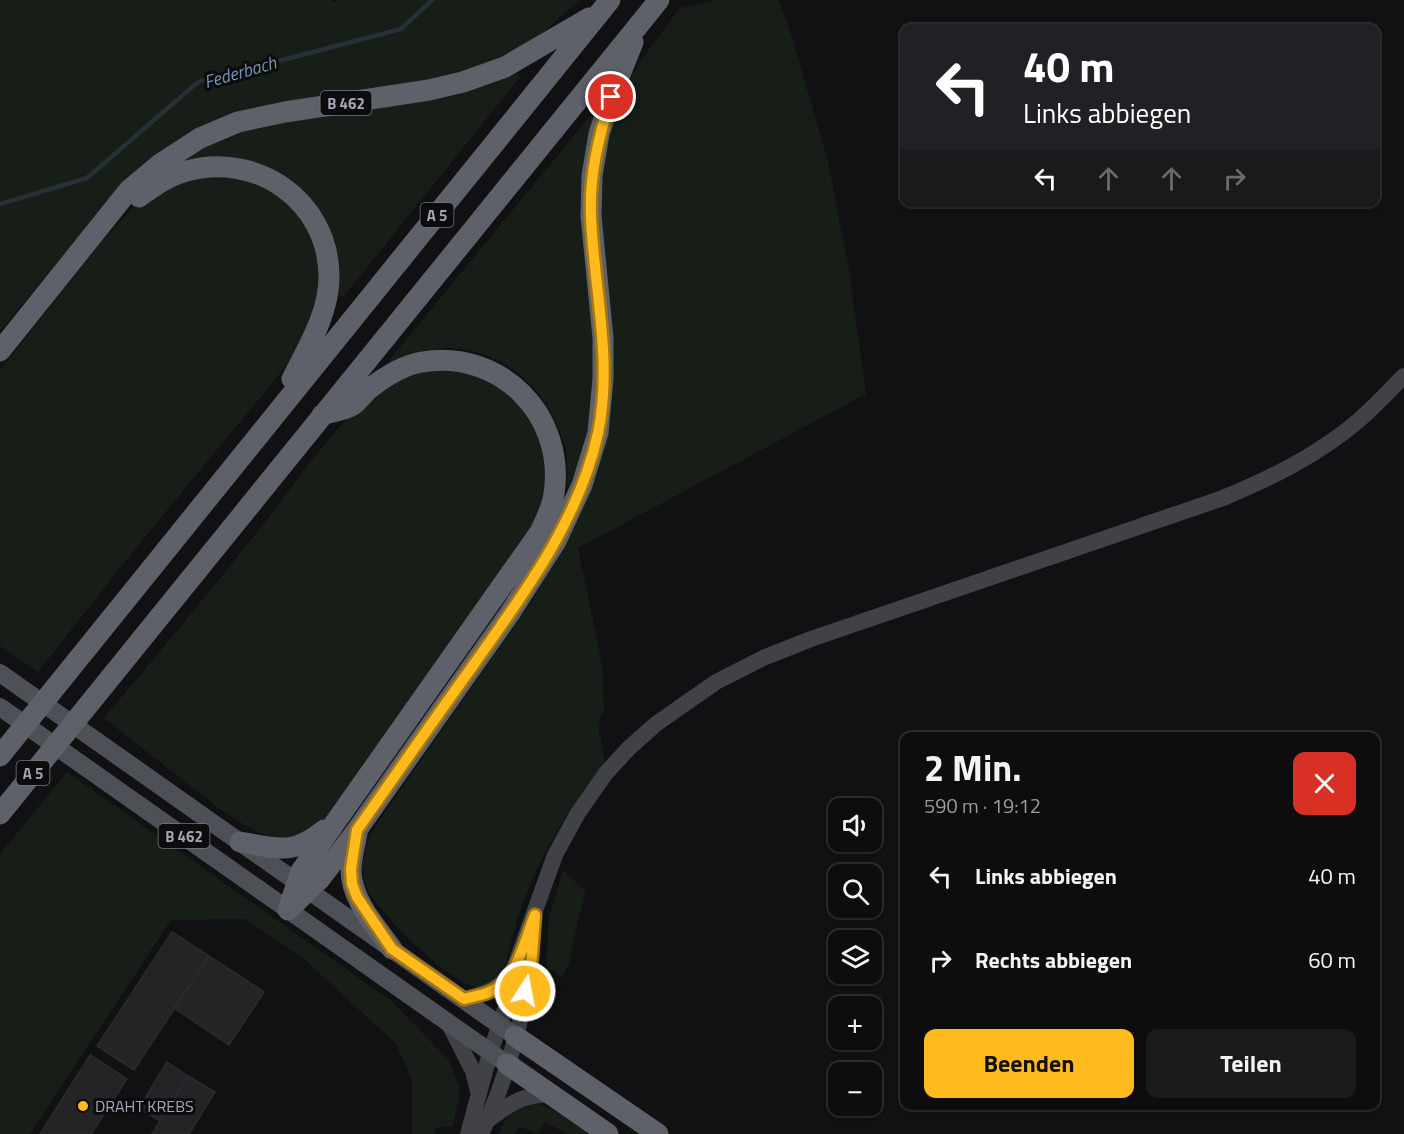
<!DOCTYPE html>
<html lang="de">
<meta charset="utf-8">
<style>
:root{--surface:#0d0d0e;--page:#1b1b1c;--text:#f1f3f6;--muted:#9a9c9e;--line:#2d2d2e;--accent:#ffbb1d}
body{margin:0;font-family:"Titillium Web",sans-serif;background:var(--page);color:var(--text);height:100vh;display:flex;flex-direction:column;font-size:22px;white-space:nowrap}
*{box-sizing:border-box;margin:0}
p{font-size:20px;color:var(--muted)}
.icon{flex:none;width:33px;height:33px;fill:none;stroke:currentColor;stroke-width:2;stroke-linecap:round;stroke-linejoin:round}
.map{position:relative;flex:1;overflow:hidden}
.panel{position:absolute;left:900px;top:732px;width:480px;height:378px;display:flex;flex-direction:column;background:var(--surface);border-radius:12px;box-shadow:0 2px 4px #0004,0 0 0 2px var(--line)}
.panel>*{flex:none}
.banner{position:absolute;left:900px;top:24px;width:480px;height:183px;border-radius:12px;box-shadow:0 2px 4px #0004,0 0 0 2px var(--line);background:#202124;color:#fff;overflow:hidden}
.tools{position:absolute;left:828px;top:798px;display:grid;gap:12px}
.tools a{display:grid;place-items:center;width:54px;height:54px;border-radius:12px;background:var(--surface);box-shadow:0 2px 4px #0004,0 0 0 2px var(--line);font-size:30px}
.pin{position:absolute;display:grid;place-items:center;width:51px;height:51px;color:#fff;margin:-26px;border:3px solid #fff;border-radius:50%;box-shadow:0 2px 6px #0007}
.me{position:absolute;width:66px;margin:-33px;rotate:11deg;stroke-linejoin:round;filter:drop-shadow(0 0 4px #0008)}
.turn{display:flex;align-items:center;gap:21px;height:126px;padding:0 24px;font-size:27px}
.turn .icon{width:78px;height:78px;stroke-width:2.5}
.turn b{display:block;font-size:42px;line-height:51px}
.lanes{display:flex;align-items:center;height:57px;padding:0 24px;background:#0003;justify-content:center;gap:30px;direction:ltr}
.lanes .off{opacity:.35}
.round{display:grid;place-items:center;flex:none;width:63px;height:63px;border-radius:12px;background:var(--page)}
.headline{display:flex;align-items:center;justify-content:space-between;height:102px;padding:0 24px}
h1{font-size:36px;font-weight:700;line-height:45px}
.primary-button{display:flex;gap:12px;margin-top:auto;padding:12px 24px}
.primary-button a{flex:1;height:69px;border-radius:12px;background:var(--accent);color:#111;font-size:24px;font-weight:700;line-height:69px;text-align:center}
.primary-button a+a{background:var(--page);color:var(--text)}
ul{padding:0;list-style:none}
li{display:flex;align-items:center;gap:18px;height:84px;padding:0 24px}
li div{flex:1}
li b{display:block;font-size:22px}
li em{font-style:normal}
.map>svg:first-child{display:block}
.green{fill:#171e18}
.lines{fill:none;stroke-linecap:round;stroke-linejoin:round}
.stream{stroke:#272f37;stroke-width:4.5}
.building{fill:#242427;stroke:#2b2b2f;stroke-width:1.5}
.secondary{stroke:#404248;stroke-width:16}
.primary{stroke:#4e5057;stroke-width:18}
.highway{stroke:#5e606a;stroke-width:21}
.route-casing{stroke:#a67a13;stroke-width:15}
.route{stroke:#ffbb1d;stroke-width:10}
.poi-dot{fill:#ffbb1d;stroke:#0c0c0e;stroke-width:2}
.labels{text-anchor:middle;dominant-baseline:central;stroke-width:6;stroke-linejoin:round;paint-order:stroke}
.shield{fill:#0c0c0e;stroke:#747883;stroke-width:1.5}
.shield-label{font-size:15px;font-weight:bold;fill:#a1a7b5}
.poi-label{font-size:16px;fill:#a1a7b5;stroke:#0c0c0e;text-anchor:start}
.water-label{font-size:18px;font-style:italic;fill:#7594b3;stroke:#0c0c0e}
</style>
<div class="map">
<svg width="1404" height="1134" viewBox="0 0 1404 1134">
<rect width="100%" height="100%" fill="#111113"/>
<path class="green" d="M0 0H332L333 2 338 0H580L536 39 504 57 478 68 445 77 271 106 124 183 0 331Z
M716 0H778L789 27 828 161 849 271 866 394 578 548 602 664 604 709 598 725 605 762C572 804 544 848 525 898 518 915 514 933 509 950 507 957 507 966 503 972 500 977 486 986 481 987 458 992 371 907 365 884 359 864 365 846 374 828L534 598 566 539 589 488 602 153 615 106 640 61 680 8Z
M515 70 520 77 344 296 336 295 337 260 273 171 251 161 225 158 172 168 227 133Z
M600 104 595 386 591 426 581 458 567 491C567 478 568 464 566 450 564 443 561 435 558 428 540 382 497 347 445 348 425 349 406 356 387 363Z
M214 172 258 180 295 208 316 242 322 279 301 348 127 559 38 672 0 646V370L103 240 138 202 175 179Z
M456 367 504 386 539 428 550 481 530 536 345 794 322 822 290 840 273 838 253 830 221 810 104 718C159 653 213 588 266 521 298 480 352 399 398 378 417 369 435 368 456 367Z
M67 772 390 1000 448 1059 459 1085V1098L453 1126 436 1128 435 1134H412V1079L396 1044 303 958 244 919 171 920 30 1134H0V854Z
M563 870 586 892 577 924 569 964 562 977 546 967 549 917Z
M526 1102C552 1105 571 1120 592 1134H568L545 1122 538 1134 519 1126 515 1134H499C505 1118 510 1110 526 1102Z"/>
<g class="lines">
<path class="stream" d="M0 204 87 178 198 82 401 29 432 0"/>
</g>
<path class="building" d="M172 932 209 956 134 1070 97 1046Z
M209 956 264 992 229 1045 174 1008Z
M90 1055 127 1079 91 1134H40Z
M167 1062 188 1076 160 1121 139 1108Z
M188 1076 215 1092 189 1134H152Z"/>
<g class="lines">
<path class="secondary" d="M464 999C486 994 500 989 513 970
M449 1024 473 1071 478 1091
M488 1120C513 1102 519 1096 551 1094
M468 1134 490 1053 508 1001 515 966 555 855 578 813 606 773 629 748 656 724 716 682 763 658 811 639 1223 498C1271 478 1318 455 1358 421 1374 407 1389 391 1404 376
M481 1134C510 1073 528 1002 533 934"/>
<path class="primary" d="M0 673 515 1036
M0 707 507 1064"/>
<path class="highway" d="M139 197C153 187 167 177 183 172 255 150 329 200 329 277 329 313 308 347 292 379
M0 351 129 190 160 164 200 138 238 122 285 112 429 90 463 82 505 67 589 18
M0 756 610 0
M0 814 659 0
M357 833C355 845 351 858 351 870 351 900 376 926 392 949
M240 842C277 848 293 856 324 830
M289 907 301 871 540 532C546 520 552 508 554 494 566 415 500 349 422 362 404 365 383 378 369 389 363 394 359 401 353 405 345 410 331 412 322 415
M288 910 320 879 357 830 510 613 556 541 582 485 598 433 603 379V338L591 216 592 176 599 134 611 97 633 42
M515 1036 658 1134
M507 1064 608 1134"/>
</g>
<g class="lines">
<g class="route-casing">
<path id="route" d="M525 991 531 968 535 915C524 942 517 982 487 993 479 996 471 997 464 999L392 949 357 897 352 884 351 869 357 830C395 776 433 721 472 667 522 596 579 521 598 433 613 361 594 289 591 217 589 175 599 136 611 97"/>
</g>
<use href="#route" class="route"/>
</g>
<circle class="poi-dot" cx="83" cy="1106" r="6"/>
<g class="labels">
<g class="shield">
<rect x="320.5" y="91" width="51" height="24" rx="4.5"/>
<rect x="420.5" y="203" width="33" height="24" rx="4.5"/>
<rect x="16.5" y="761" width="33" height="24" rx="4.5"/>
<rect x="158.5" y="824" width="51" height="24" rx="4.5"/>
</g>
<g class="shield-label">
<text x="346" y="103">B 462</text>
<text x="437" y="215">A 5</text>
<text x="33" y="773">A 5</text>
<text x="184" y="836">B 462</text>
</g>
<g class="poi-label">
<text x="95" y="1106">DRAHT KREBS</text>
</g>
<g class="water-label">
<text transform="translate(240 72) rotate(-16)">Federbach</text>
</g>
</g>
</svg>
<div class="tools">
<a><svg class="icon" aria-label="sound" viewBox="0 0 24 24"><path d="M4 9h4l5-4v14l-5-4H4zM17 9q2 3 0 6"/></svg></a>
<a><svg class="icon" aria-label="search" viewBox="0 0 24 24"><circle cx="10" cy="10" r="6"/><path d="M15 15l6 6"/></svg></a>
<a><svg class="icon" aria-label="layers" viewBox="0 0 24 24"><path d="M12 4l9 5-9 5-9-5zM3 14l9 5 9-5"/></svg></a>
<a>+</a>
<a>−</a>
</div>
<div class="pin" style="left:611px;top:97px;background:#d93025"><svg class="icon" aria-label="arrive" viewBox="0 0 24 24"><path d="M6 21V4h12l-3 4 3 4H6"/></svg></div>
<svg class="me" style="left:525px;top:991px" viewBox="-20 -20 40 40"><circle r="17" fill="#ffbb1d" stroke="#fff" stroke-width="3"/><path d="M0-11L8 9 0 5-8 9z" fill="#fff"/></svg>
<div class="banner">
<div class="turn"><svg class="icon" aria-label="left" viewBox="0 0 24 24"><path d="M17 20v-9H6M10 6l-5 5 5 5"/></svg><div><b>40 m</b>Links abbiegen</div></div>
<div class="lanes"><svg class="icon" aria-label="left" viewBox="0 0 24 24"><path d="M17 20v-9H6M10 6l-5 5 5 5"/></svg><svg class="icon off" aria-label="ahead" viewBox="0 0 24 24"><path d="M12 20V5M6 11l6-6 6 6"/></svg><svg class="icon off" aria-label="ahead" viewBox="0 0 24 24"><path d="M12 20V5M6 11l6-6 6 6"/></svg><svg class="icon off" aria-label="right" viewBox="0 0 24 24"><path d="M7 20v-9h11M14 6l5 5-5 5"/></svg></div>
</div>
<section class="panel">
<div class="headline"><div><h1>2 Min.</h1><p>590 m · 19:12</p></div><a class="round" style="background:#d93025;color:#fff"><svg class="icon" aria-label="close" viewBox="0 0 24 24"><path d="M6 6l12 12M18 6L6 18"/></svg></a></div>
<ul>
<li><svg class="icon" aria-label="left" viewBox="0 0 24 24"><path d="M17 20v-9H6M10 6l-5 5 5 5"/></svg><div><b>Links abbiegen</b></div><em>40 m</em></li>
<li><svg class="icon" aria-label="right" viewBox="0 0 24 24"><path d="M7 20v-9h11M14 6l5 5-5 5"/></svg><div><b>Rechts abbiegen</b></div><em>60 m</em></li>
</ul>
<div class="primary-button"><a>Beenden</a><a>Teilen</a></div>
</section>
</div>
